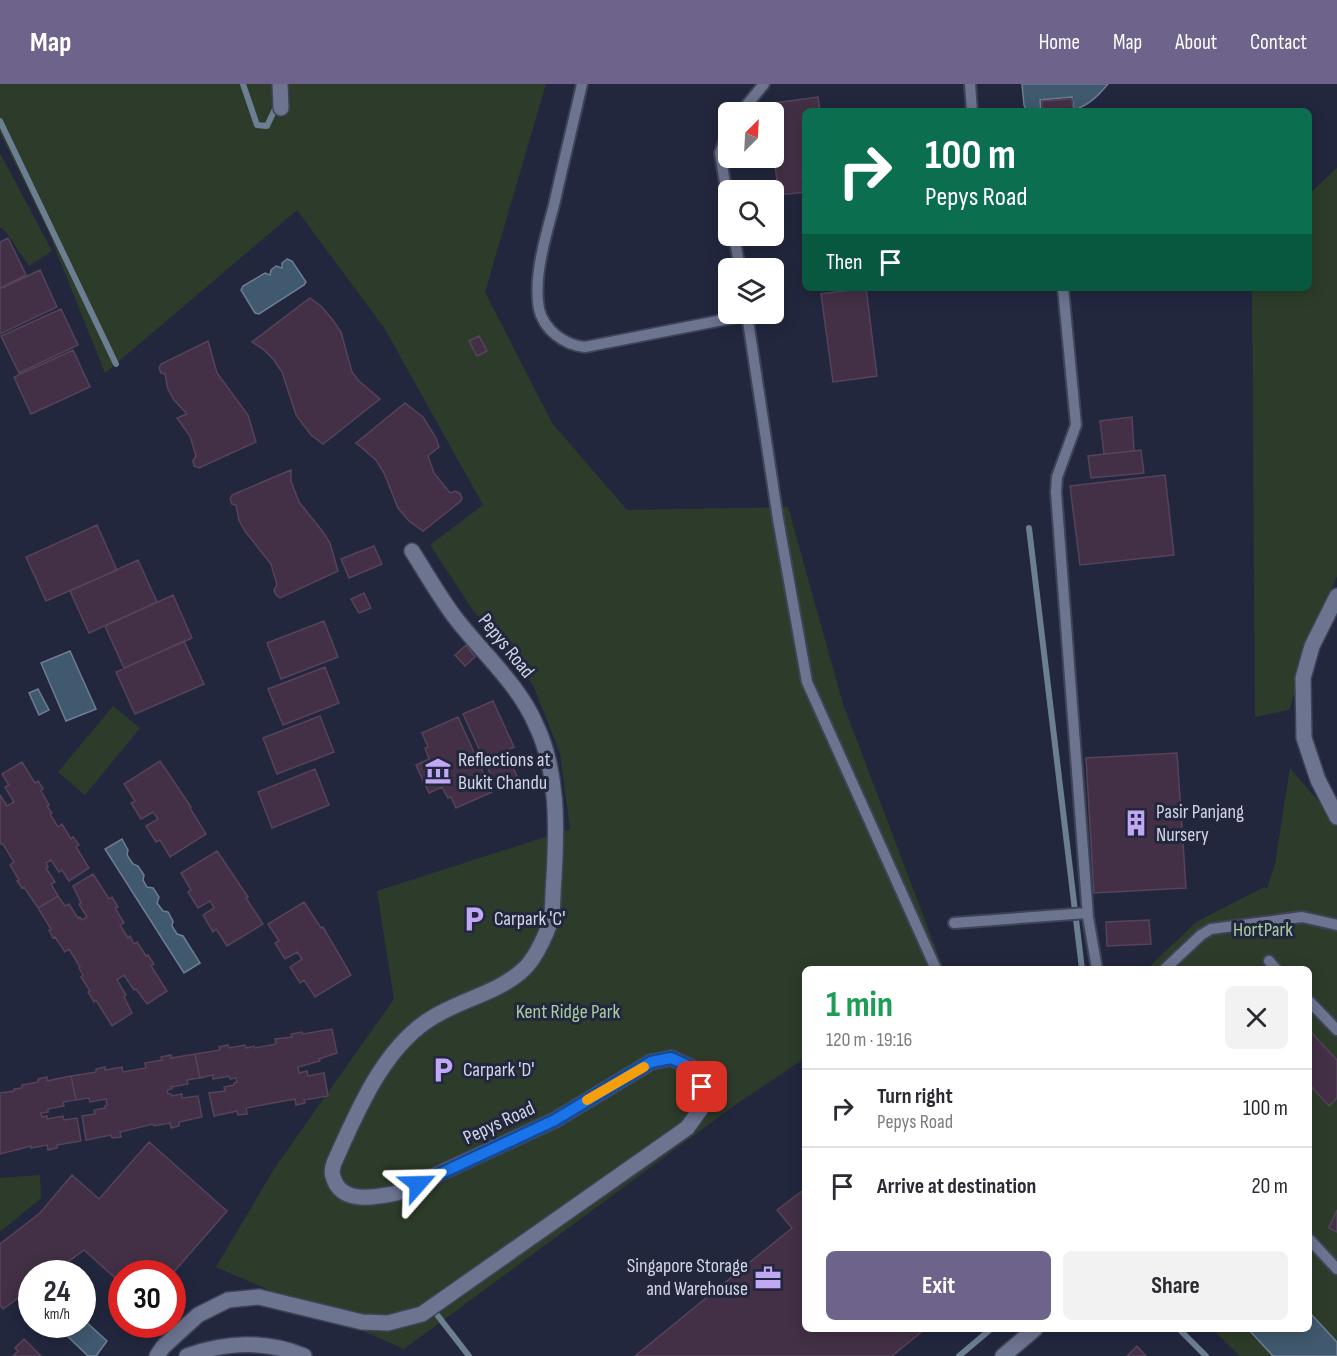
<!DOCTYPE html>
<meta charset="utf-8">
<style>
:root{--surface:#fff;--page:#f2f2f3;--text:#2b2b33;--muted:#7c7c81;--line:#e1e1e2;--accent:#6e638a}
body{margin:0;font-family:"Sofia Sans Condensed",sans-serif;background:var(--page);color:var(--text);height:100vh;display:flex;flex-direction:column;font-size:22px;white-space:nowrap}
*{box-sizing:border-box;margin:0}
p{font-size:20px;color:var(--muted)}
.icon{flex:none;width:33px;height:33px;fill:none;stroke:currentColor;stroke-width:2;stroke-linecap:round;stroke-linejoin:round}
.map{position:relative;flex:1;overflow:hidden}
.side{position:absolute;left:802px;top:882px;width:510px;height:366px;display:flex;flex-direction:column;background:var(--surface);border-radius:9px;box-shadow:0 3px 15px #0003}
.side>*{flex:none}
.banner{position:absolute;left:802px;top:24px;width:510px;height:183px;border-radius:9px;box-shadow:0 3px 15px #0003;background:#0b6e4f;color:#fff;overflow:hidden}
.needle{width:39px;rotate:24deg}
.tools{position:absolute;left:718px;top:18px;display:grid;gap:12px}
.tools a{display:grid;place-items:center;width:66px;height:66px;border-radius:9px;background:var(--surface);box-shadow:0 3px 15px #0003;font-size:30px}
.speed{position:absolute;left:18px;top:1176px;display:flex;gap:12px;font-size:30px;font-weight:700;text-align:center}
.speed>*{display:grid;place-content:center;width:78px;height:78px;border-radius:50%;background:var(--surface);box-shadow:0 3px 15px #0003;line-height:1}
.speed small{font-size:15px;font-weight:400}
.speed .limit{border:9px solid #d22;background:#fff;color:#111}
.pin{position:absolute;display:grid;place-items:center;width:51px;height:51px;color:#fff;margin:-26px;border-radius:12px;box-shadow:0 3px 9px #0006}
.me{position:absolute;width:66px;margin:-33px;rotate:65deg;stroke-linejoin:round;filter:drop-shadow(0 0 4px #0008)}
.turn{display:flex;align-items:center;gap:21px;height:126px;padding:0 24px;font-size:27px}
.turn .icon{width:78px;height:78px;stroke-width:2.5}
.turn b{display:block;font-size:42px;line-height:51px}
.then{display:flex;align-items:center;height:57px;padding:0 24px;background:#0003;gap:12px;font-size:22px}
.round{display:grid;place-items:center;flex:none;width:63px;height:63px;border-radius:9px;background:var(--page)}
.head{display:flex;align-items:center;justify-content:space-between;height:102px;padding:0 24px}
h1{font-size:36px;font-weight:700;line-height:45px;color:#1e9e55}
.button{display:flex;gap:12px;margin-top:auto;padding:12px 24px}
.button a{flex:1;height:69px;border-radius:9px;background:var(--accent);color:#fff;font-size:24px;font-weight:700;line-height:69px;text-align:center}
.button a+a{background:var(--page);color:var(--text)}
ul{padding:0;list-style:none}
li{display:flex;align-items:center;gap:18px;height:78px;padding:0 24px;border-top:2px solid var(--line)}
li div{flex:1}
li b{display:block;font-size:22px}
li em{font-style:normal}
header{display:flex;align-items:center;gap:36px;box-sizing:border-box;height:84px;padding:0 30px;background:var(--accent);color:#fff}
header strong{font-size:28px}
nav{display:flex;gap:33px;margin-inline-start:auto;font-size:21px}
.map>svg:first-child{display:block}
.green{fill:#2d3c2a}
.water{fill:#40596e;stroke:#6c7e92;stroke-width:1.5}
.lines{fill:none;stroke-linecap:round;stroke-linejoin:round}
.stream{stroke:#6c7e92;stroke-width:6}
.building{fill:#433046;stroke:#56435a;stroke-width:1.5}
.service-casing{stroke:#3f4357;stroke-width:14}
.minor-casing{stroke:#3f4357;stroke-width:18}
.service{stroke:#6d7490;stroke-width:10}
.minor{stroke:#6d7490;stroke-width:15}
.route-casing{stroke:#114b97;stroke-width:15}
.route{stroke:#1a73e8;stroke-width:10}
.slow{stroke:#f59e0b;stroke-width:10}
.labels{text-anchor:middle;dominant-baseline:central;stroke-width:6;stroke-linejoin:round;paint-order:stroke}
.street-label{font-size:20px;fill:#d2d6e6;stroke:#22273e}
.poi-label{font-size:20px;fill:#d2d6e6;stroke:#22273e;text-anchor:start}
.park-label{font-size:20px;fill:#a8cea0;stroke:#22273e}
</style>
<header>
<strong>Map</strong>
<nav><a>Home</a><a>Map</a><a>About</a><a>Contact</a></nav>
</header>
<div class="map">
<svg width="1337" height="1272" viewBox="0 0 1337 1272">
<rect width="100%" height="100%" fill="#22273e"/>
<path class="green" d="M0 0H546L485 208 552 339 627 426 788 423 843 620 942 881 937 885H806L805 974 738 1019 404 1265 216 1183 274 1085 394 915 377 807 570 745 560 669 533 601 473 526 430 461 483 421 385 245 297 126 105 289 49 149 0 49Z
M0 69 52 167 29 182 6 148 0 143Z
M1337 84V492L1328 512 1289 626 1255 633 1252 204H1310V109Z
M113 622 140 644 85 711 58 688Z
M1290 684 1337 739V1272H1240L1212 1245H1310V885H1147L1196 838 1264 803 1267 804 1275 780Z
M40 1091 41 1114 0 1148V1094Z"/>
<path class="water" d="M1022 0H1108C1098 12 1089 21 1074 26L1072 13 1040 16 1041 27H1027L1024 21Z
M287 175 292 177 306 198 304 201 259 230 255 229 241 206 243 202 265 189 270 191 271 186 276 182 282 184V179Z
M70 567 96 625 66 637 41 579Z
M38 605 49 626 39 631 29 609Z
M122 755 128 766 127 771 133 780 138 782 144 791 143 796 147 803 153 804 159 813 157 819 163 827 168 828 173 837 172 842 177 850 183 852 200 879 184 889 105 765Z
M1310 1229 1337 1258V1272H1273L1248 1245H1310Z
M83 1235 107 1257 96 1272H88L63 1248V1241L82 1240Z"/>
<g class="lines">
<path class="stream" d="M243 0 257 41 267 42 275 25V19
M0 37 116 280
M1029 444 1082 885
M438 1232 469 1272
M1179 1245 1206 1272
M959 1272 991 1245"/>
</g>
<path class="building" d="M818 13 820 27H806V92H802L805 108 779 111 774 74V28H768L767 20Z
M1072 15 1073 27H1042V17Z
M8 154 26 191 0 204V158Z
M40 186 57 223 0 250V205Z
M866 204 877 292 833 298 821 210Z
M310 214 321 222 332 235 341 248 352 288 359 297 380 315 323 360 311 351 296 331 282 288 274 276 263 265 252 258Z
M61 225 78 261 19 289 1 252Z
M479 252 487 267 477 272 469 257Z
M208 257 217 289 248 331 256 358 199 384 194 382 193 377 196 372 190 352 177 334 187 330 174 316 168 305 165 290 161 289 159 284 161 280Z
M73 266 90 303 31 330 14 293Z
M405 319 423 333 436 354 439 363 428 372 434 389 450 409 455 407 460 409 462 414 461 417 423 447 409 437 398 424 384 389 376 376 356 359Z
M1132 333 1134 367 1104 370 1100 337Z
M1141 366 1144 389 1091 394 1088 372Z
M291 386V397L299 418 323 448 330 459 338 487 280 514 276 511 274 506 277 501 271 480 245 447 239 436 236 421 232 420 230 415 232 411Z
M1165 391 1174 471 1080 481 1070 402Z
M97 441 117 486 46 517 26 473Z
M374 462 382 480 349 494 341 475Z
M138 476 157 518 89 549 70 507Z
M364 509 371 524 359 529 351 515Z
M173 511 192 554 124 584 105 542Z
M324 537 338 573 281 595 267 559Z
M184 557 204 600 135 630 116 588Z
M466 561 475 573 465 582 455 571Z
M325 583 339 619 283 641 268 605Z
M493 617 514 663 505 667 519 696 498 706 463 630Z
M320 632 334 668 277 690 263 654Z
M458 633 492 708 456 724 451 713 448 714 442 703 429 709 416 681 429 675 425 664 428 663 422 649Z
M1177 669 1186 804 1094 809 1086 674Z
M160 677 191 723 190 724 206 750 170 773 160 756 156 758 146 742 158 735 153 728 141 735 131 719 135 717 124 700Z
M22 678 35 699 38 697 43 705 41 707 49 721 47 722 52 729 50 730 58 743 62 740 71 755 73 753 79 761 76 763 89 784 69 797 62 786 59 788 51 776 46 779 48 783 46 784 55 798 51 800 58 812 38 824 24 803 22 804 17 797 19 796 10 781 14 778 3 760H0V711L7 722 14 718 5 703 9 701 2 690Z
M315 685 329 721 272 744 258 708Z
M217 767 248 813 246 814 263 840 227 862 216 845 213 848 203 831 214 824 210 817 198 824 188 808 191 806 181 789Z
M93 790 109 815 112 813 118 823 115 824 124 839 120 841 128 854 130 852 134 860 137 858 146 872 148 871 154 880 151 882 167 907 147 920 136 905 134 906 124 891 117 896 126 911 124 913 132 929 112 942 96 916 94 918 88 908 90 907 81 893 83 891 79 884 80 883 69 865 65 868 55 853 53 854 49 846 51 845 38 824 58 812 65 822 69 820 78 834 80 833 82 836 87 833 79 820 81 819 73 802Z
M304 818 321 844 323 843 351 891 315 913 304 896 300 899 290 883 302 875 297 868 285 875 275 859 279 857 268 840Z
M1149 836 1151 860 1107 862 1106 838Z
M332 945 337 969 319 975 320 977 298 983 299 989 307 987 308 992 324 989 328 1012 304 1016 305 1019 296 1021 295 1015 246 1024 247 1030 238 1031 237 1027 214 1032 209 1009 225 1007 224 1003 234 1001V999L237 998 236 994 230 995 229 992 213 995V991L200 994 195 970 220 966 219 963 228 961 229 964 245 961 246 964 254 962 255 964 276 960 275 955 292 953 291 950 302 948 303 950Z
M1310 947 1337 976V1014L1329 1022 1310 1001Z
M195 970 200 994 187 996 188 1000 171 1003 172 1005 167 1006 168 1010H171L172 1012 182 1010V1014L198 1012 202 1033 179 1038V1042L171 1044 170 1039 154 1042 153 1040 120 1048 121 1053 112 1054 111 1051 86 1056 82 1032 95 1030 94 1026 105 1024V1022L107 1021 106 1015 90 1018 89 1014 76 1016 71 992 96 988V985L105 983V986L122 983 123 988 146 984 145 979 162 976 161 973 171 971V974Z
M71 992 76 1016 63 1018 64 1022 48 1025V1028L41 1029 42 1033 47 1032V1035L63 1032 64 1036 77 1034 81 1057 57 1061V1064L48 1066 47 1061 31 1064V1062L0 1070V1009L14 1007V1005L22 1004V1001L38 998V995L47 993V997Z
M149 1058 227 1127 172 1190H122V1200L84 1166 52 1190H32V1204L3 1225 0 1221V1160L40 1129 72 1091 99 1115Z
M806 1104V1245H925L892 1272H635L792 1144 777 1126Z
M1337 1126V1148L1329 1144Z
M24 1255 41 1272H13L18 1267 15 1264Z
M1137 1262 1146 1272H1127Z"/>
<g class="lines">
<g class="service-casing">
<path id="service" d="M582 0C573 40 563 80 554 121 546 151 533 193 539 225 544 246 564 261 585 263L748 231
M970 0 972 27
M741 28 764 0
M729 45 720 69 729 123
M734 152 740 184
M1063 204 1076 341 1057 393 1056 408 1088 833 1097 885
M747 230 778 435 807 598 936 885
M954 839 1087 829
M1269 877 1276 885
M1165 885 1201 851 1211 845 1302 833 1337 841
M1310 918 1337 946
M1310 1156 1337 1185"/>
</g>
<g class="minor-casing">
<path id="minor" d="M280 0 281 24
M1337 512 1312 562 1303 594 1304 654 1318 696 1337 733
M157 1272 163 1263 198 1231 228 1216 259 1213 362 1238 388 1239 422 1230 687 1044 700 1026 702 1003 691 983 671 974 651 978 555 1036 397 1109C378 1113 345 1120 335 1098 332 1091 331 1087 334 1079 357 1028 384 961 435 932 463 915 500 908 524 885 535 875 550 845 552 829 553 817 553 805 554 793 557 742 558 687 536 641 518 599 481 568 454 532 439 512 426 489 412 467
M187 1272C225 1258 266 1256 304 1272
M1003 1272 1035 1245"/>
</g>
<use href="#service" class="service"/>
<use href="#minor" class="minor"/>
</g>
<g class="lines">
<g class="route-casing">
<path id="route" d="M418 1100 555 1036 651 978 671 974 691 983 702 1003"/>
</g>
<use href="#route" class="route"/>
<path class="slow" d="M587 1016 644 983"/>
</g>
<defs>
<g id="museum-bare" transform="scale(2.07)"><path d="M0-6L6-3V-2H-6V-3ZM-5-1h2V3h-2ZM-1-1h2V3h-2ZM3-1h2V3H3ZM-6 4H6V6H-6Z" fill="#c0a8f4" stroke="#22273e" stroke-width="2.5" paint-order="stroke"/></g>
<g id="building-bare" transform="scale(2.07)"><path d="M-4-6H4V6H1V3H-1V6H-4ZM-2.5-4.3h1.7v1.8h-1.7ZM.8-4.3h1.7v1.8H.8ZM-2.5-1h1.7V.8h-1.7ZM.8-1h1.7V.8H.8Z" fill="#c0a8f4" stroke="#22273e" stroke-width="2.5" paint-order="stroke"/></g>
<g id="parking-bare" transform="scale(2.07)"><path d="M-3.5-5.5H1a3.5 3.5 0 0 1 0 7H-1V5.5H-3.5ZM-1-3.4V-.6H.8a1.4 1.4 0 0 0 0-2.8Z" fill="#c0a8f4" stroke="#22273e" stroke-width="2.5" paint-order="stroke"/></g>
<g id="office-bare" transform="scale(2.07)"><path d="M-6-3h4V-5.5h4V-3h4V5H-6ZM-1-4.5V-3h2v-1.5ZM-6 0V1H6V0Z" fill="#c0a8f4" stroke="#22273e" stroke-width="2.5" paint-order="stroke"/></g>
</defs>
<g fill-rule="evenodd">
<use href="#museum-bare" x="438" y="687"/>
<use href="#building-bare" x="1136" y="739"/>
<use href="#parking-bare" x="474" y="835"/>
<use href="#parking-bare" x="443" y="986"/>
<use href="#office-bare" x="768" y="1194"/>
</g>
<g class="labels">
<g class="street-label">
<text transform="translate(506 562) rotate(51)">Pepys Road</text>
<text transform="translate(499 1039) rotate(-25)">Pepys Road</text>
</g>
<g class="poi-label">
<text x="458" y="676">Reflections at<tspan x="458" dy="23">Bukit Chandu</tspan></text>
<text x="1156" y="728">Pasir Panjang<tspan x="1156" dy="23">Nursery</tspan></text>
<text x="494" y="835">Carpark 'C'</text>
<text x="463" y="986">Carpark 'D'</text>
<text x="748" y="1182" text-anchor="end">Singapore Storage<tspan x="748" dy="23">and Warehouse</tspan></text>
</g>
<g class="park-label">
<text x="1263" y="846">HortPark</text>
<text x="568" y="928">Kent Ridge Park</text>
</g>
</g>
</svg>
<div class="tools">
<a><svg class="needle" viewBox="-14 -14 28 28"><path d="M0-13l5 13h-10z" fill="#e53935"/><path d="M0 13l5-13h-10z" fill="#7c7c81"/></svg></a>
<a><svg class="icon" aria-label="search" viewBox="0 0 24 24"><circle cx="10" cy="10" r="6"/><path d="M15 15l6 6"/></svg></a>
<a><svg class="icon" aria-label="layers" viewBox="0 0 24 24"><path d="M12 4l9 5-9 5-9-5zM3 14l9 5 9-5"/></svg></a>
</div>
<div class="speed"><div>24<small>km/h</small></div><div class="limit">30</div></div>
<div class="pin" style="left:702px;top:1003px;background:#d93025"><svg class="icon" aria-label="arrive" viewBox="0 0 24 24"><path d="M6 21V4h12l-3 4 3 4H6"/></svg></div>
<svg class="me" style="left:418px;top:1100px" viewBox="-20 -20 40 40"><path d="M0-17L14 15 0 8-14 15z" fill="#1a73e8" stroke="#fff" stroke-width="4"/></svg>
<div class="banner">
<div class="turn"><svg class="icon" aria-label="right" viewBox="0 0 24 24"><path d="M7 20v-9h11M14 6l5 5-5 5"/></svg><div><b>100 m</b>Pepys Road</div></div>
<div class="then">Then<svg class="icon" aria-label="arrive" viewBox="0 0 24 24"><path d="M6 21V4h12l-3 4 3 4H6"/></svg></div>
</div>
<section class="side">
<div class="head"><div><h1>1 min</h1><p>120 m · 19:16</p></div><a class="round"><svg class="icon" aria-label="close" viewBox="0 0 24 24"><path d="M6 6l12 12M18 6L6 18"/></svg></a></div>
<ul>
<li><svg class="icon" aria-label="right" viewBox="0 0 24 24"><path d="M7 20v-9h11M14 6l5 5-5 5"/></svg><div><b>Turn right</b><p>Pepys Road</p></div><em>100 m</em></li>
<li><svg class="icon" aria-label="arrive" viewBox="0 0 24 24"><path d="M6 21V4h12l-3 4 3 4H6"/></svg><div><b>Arrive at destination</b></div><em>20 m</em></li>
</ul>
<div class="button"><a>Exit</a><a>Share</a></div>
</section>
</div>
